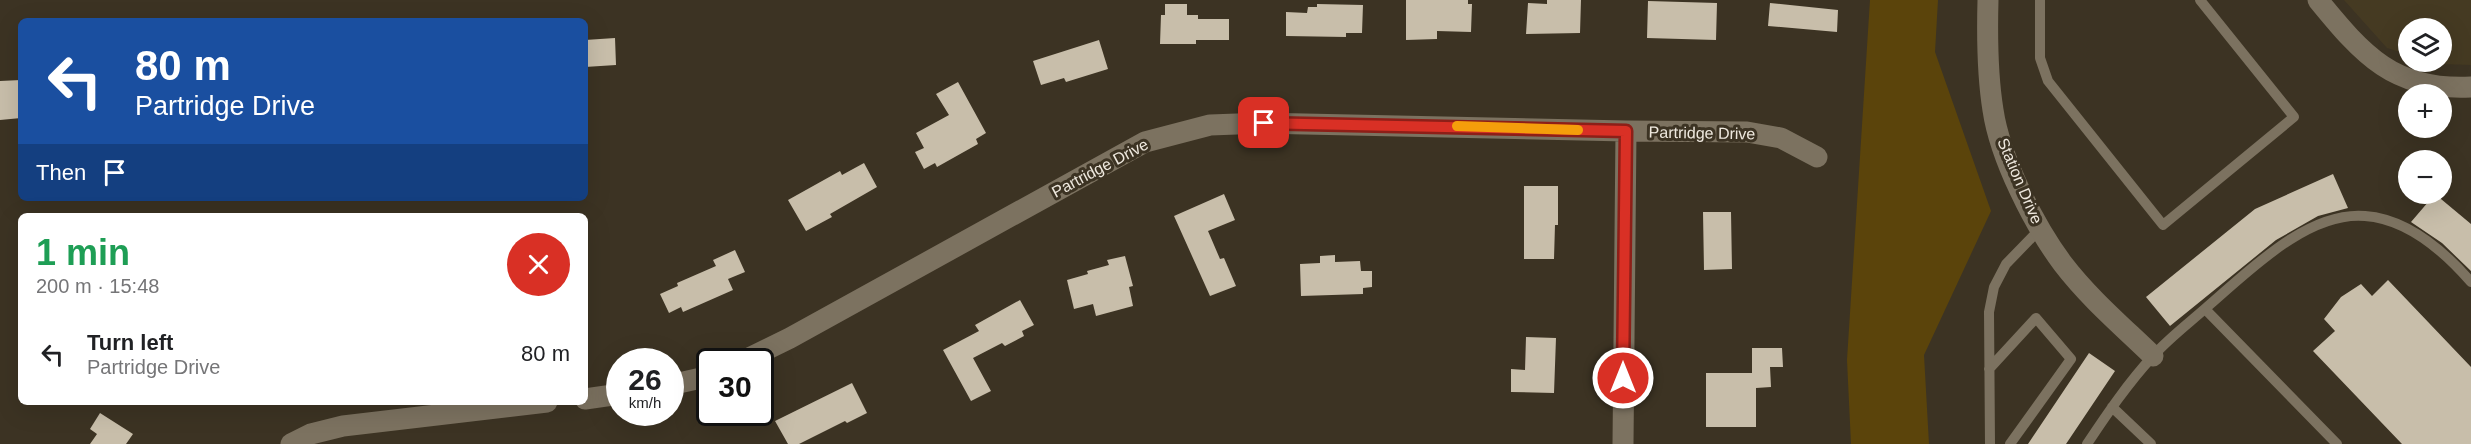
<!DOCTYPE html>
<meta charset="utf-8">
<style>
:root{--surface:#fff;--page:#f6f6f6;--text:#202124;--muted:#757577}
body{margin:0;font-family:Arial,sans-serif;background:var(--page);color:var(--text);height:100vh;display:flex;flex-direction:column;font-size:22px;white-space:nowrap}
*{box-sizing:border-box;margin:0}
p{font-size:20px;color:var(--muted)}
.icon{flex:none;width:33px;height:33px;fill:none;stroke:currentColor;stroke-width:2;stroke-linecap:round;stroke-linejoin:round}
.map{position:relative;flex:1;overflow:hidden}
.sheet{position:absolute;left:18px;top:213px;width:570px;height:192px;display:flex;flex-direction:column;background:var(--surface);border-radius:9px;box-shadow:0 6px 24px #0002}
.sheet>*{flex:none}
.top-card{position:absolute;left:18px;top:18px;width:570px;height:183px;border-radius:9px;box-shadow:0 6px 24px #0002;background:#1a4fa0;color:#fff;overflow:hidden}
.tools{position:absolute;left:2398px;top:18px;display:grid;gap:12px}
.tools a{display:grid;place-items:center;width:54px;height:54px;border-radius:50%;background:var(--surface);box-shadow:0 6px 24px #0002;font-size:30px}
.speed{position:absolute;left:606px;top:348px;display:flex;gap:12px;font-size:30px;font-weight:700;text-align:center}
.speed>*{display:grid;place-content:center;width:78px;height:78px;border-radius:50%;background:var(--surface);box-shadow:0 6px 24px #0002;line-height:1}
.speed small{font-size:15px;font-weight:400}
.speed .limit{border:3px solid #111;border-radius:9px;background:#fff;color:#111}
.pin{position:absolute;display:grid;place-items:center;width:51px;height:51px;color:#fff;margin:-26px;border-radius:12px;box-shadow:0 3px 9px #0006}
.me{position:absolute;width:66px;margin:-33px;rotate:0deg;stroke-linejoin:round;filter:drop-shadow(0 0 4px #0008)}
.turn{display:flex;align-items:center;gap:21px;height:126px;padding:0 18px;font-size:27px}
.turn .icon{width:78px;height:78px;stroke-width:2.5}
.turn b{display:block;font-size:42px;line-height:51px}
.then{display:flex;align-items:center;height:57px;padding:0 18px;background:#0003;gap:12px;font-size:22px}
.round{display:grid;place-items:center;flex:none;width:63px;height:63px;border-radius:32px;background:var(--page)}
.headline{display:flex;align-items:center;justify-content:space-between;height:102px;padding:0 18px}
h1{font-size:36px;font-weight:700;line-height:45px;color:#1e9e55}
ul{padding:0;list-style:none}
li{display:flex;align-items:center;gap:18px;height:78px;padding:0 18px}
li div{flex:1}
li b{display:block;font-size:22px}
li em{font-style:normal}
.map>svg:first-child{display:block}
.built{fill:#453a22}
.green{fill:#5b440b}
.building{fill:#c8beaa}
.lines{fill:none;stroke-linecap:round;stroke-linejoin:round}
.service{stroke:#7c7260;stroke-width:10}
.minor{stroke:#7c7260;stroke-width:21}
.route-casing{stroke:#8d1f18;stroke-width:15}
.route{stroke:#d93025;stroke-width:10}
.slow{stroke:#f59e0b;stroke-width:10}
.labels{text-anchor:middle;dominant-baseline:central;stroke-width:6;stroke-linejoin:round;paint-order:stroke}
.street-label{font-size:16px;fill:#eee8de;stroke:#3c3323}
</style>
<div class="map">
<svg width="2471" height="444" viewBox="0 0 2471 444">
<rect width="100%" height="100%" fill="#3c3323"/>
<path class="built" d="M2344 0H2471V65L2440 64 2432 62H2442V28H2409V55L2387 48Z"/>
<path class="green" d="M1870 0H1938L1935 52 1991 211 1924 355 1929 444H1851L1847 360Z"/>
<path class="building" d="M1406 0H1468V4H1472L1471 32 1437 31V39L1406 40Z
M1547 0H1581L1580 33 1526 34 1528 3 1547 4Z
M1648 1 1717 3 1716 40 1647 38Z
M1770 3 1838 10 1837 32 1768 26Z
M1165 4H1187V15H1198V19H1229V40H1196V44H1160L1161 15H1165Z
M1317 4 1363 5 1362 33H1346V37L1286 36V12L1307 13 1308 7H1317Z
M615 38 616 65 585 67V40Z
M1099 40 1108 69 1066 82 1064 78 1041 85 1033 61Z
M21 80V118L0 120V81Z
M958 82 986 133 976 139 978 144 937 167 935 163 924 169 915 152 924 148 916 133 949 115 936 94Z
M864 163 877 187 830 214 832 217 806 231 788 200 840 171 842 175Z
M2333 174 2348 208 2318 216 2276 240 2170 326 2146 297 2255 209Z
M1524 186H1558V225H1555L1554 259H1524Z
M1224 194 1235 220 1208 231 1220 259 1224 258 1236 286 1210 296 1174 216Z
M2435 194 2471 224V271L2442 243 2411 222Z
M1703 212H1731L1732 269 1704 270Z
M735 250 745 272 728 279 733 290 683 312 681 307 669 313 660 294 678 286 677 283 716 266 713 260Z
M1335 255V262L1360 261 1361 271H1372V287L1363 288V294L1301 296 1300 264 1320 263V256Z
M1125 256 1133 286 1129 287 1133 306 1096 316 1093 304 1074 309 1067 280 1088 274 1087 271 1109 265 1107 260Z
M2388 280 2471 367V444H2402L2313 351 2335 331 2324 319 2341 297 2361 284 2372 296Z
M1020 300 1034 325 1022 331 1024 336 1005 346 1002 343 973 358 991 391 971 401 943 350 979 331 975 325Z
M1526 337 1556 338 1554 393 1511 392V369L1525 370Z
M1752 348H1782L1783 367H1770L1771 387 1756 388V427H1706V373H1752Z
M2089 353 2115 371 2066 444H2028Z
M852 383 867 413 847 423 845 421 799 444H788L775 421Z
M100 413 133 434 126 444H90L97 434 90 429Z"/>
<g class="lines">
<path class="service" d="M2040 0V58L2048 81 2163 225 2294 117 2200 0
M2205 309 2337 444
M1989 369 2036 318 2071 359 2010 444
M2112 407 2151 444
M1990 444 1989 312 1994 287 2006 264 2039 230
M2087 444C2107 414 2128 383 2153 356 2169 338 2189 323 2207 307 2248 272 2307 211 2365 216 2408 219 2444 251 2471 282"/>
<path class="minor" d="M1988 0C1987 37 1987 73 1993 110 2000 158 2034 225 2063 264 2089 298 2122 326 2153 356
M2318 0C2363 55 2394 91 2471 87
M741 362 790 338 1145 142 1210 125 1264 123 1626 131 1747 132 1781 138 1817 157
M670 385 710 376
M585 399 620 394
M291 444 311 434 343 426 547 402
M1623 444 1626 131"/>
</g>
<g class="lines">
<g class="route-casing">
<path id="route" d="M1264 123 1626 131 1623 378"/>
</g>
<use href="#route" class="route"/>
<path class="slow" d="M1457 126 1578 130"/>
</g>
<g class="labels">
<g class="street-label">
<text transform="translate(1702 133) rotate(1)">Partridge Drive</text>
<text transform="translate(1100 168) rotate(-28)">Partridge Drive</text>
<text transform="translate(2020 181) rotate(67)">Station Drive</text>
</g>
</g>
</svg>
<div class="tools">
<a><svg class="icon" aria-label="layers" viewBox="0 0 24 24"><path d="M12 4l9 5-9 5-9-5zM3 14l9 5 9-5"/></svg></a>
<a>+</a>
<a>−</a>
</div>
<div class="speed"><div>26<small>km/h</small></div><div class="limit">30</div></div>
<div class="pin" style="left:1264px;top:123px;background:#d93025"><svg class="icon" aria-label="arrive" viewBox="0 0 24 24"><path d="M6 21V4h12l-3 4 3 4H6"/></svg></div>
<svg class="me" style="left:1623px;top:378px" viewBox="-20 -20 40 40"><circle r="17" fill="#d93025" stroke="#fff" stroke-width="3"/><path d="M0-11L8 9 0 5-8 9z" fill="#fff"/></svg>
<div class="top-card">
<div class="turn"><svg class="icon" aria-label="left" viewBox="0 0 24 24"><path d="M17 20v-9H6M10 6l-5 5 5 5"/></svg><div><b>80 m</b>Partridge Drive</div></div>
<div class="then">Then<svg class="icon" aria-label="arrive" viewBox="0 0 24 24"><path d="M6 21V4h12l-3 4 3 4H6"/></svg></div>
</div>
<section class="sheet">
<div class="headline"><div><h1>1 min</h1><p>200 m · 15:48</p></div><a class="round" style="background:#d93025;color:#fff"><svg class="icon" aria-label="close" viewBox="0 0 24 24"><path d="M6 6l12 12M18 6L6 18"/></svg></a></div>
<ul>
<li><svg class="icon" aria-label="left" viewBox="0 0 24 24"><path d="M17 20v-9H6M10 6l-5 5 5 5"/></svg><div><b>Turn left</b><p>Partridge Drive</p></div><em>80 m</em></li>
</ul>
</section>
</div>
